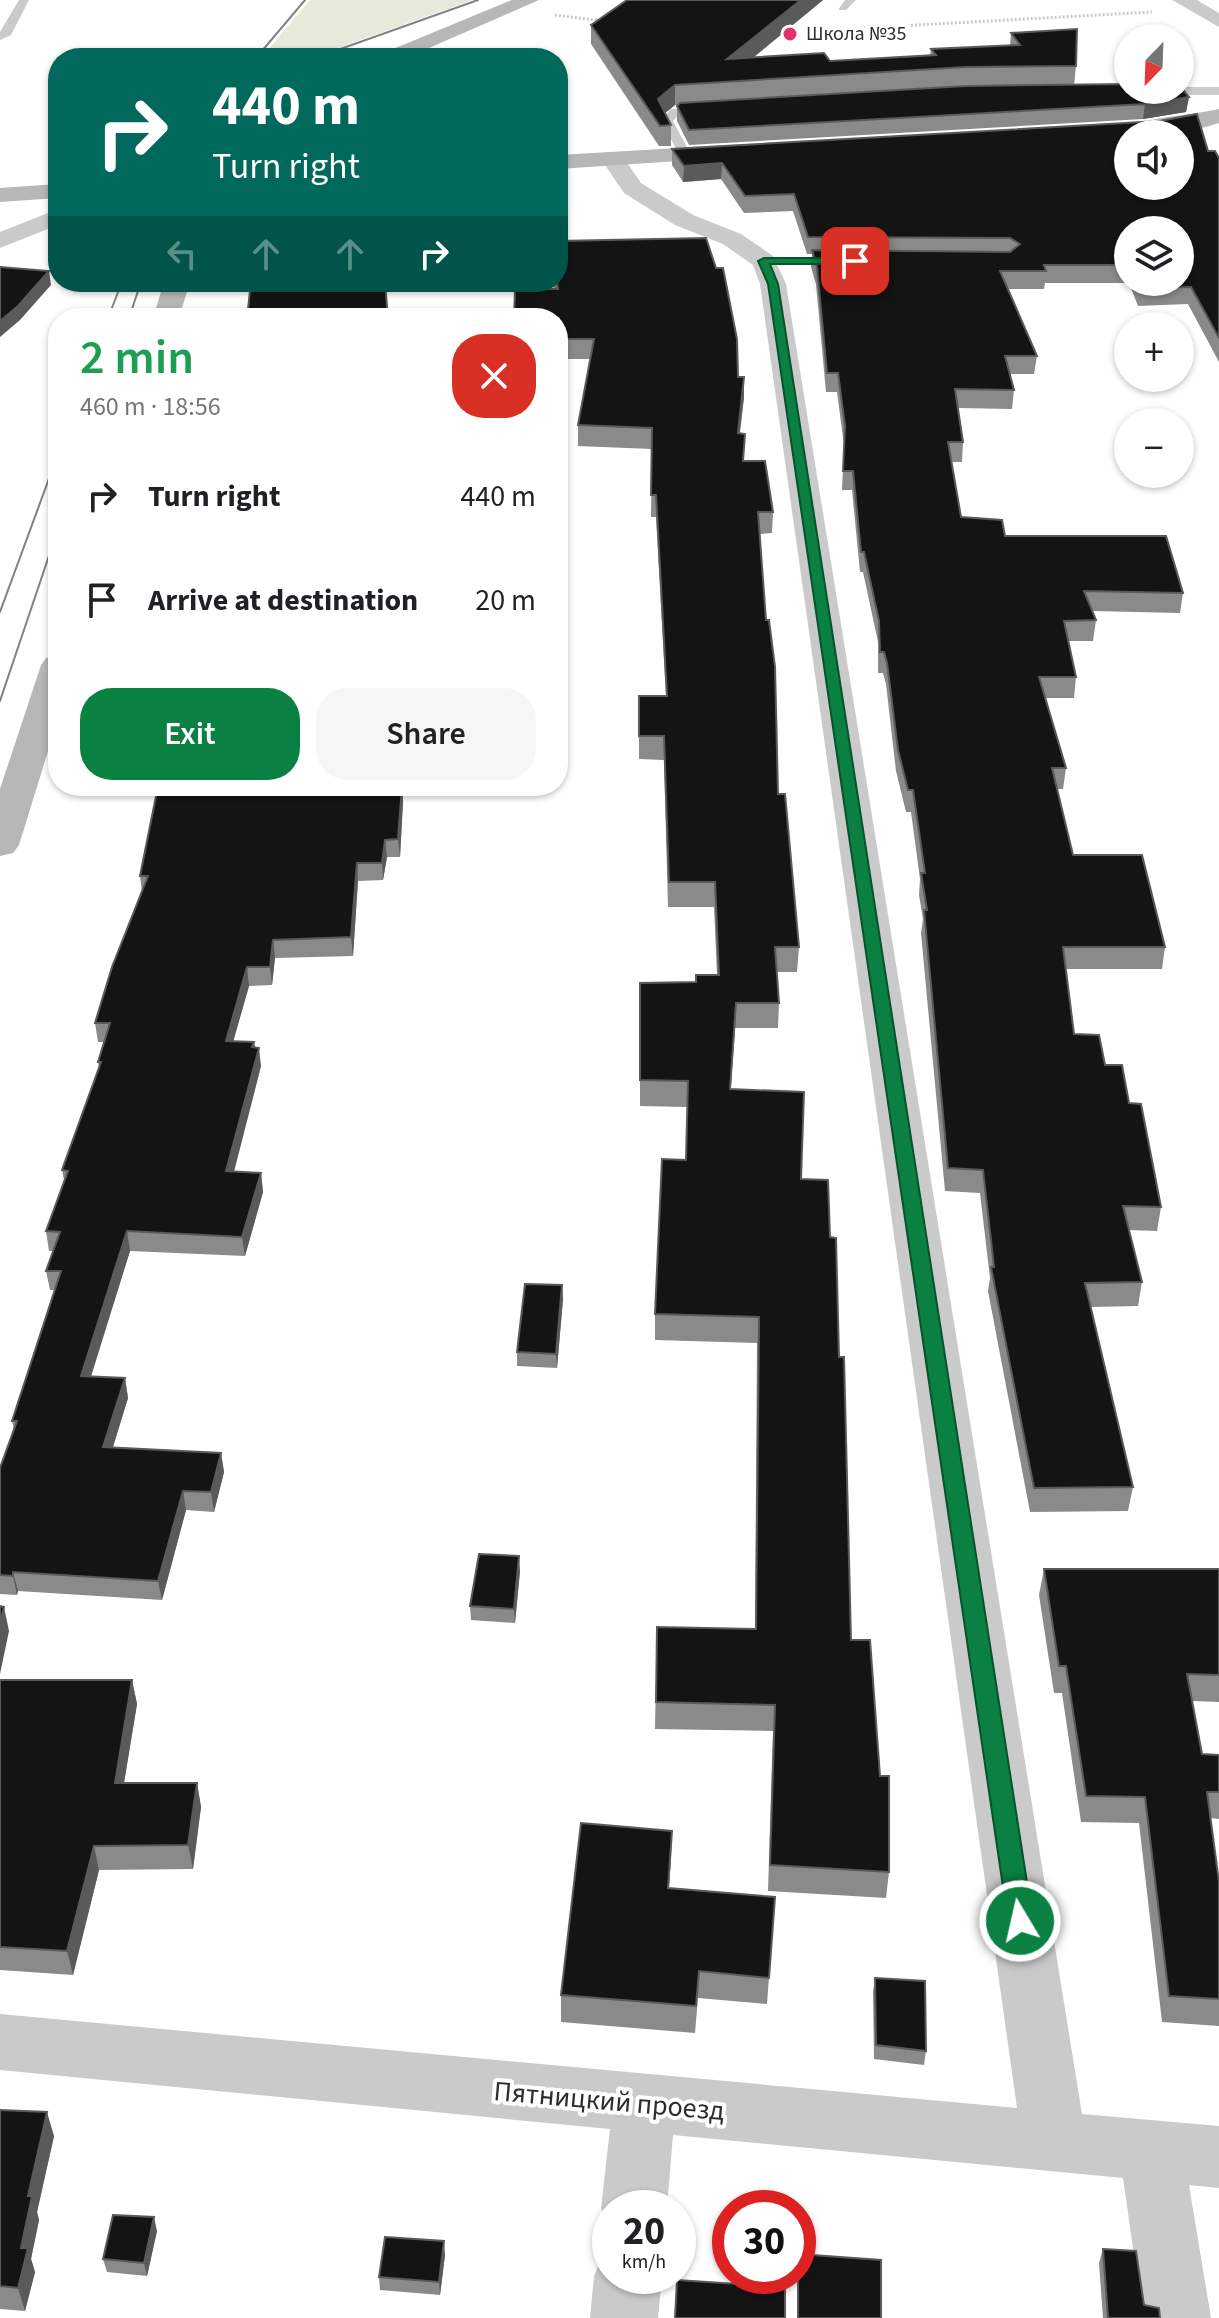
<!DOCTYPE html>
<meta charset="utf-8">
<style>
:root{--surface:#fff;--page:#f6f6f6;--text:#202124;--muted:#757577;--accent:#0b8043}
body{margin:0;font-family:"Source Sans 3",sans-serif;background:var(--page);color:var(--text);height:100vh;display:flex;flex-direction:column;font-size:30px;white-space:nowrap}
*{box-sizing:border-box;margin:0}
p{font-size:26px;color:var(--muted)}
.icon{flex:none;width:44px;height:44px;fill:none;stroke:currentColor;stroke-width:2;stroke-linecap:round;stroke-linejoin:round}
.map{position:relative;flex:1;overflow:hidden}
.panel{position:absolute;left:48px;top:308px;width:520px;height:488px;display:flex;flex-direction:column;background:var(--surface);border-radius:32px;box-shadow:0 2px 6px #0004}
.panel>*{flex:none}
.banner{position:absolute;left:48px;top:48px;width:520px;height:244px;border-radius:32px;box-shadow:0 2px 6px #0004;background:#00695c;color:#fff;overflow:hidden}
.needle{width:52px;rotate:203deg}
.tools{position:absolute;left:1114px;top:24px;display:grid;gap:16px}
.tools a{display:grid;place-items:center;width:80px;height:80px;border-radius:50%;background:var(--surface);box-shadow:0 2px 6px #0004;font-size:40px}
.speed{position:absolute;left:592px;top:2190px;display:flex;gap:16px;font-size:40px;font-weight:700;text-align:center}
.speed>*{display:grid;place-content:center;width:104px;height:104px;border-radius:50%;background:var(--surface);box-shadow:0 2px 6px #0004;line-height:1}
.speed small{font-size:20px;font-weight:400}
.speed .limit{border:12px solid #d22;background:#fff;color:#111}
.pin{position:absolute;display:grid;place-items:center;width:68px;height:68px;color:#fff;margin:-34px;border-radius:16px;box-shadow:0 4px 12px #0006}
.me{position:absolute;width:88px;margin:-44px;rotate:351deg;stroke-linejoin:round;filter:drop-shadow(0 0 6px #0008)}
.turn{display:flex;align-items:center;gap:28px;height:168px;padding:0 32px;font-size:36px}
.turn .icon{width:104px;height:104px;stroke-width:2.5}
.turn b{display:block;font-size:56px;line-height:68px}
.lanes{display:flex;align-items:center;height:76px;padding:0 32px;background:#0003;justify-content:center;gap:40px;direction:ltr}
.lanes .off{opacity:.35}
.round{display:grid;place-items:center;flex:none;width:84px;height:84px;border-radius:32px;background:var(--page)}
.head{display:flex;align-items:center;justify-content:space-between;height:136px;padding:0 32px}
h1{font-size:48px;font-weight:600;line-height:60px;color:#1e9e55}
.action{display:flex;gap:16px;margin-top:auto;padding:16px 32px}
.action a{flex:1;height:92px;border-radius:32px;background:var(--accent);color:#fff;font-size:32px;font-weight:600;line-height:92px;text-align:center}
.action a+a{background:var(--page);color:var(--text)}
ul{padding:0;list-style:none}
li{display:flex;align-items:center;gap:24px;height:104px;padding:0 32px}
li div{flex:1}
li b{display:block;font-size:30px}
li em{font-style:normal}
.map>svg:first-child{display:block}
.green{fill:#e7eada}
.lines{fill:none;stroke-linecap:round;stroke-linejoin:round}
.path{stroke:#cacaca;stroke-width:3;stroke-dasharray:2 2;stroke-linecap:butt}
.lane{fill:#cacaca;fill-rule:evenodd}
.street{fill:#cacaca;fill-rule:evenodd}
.secondary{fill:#b7b7b7;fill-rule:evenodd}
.tram{stroke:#828282;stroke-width:2}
.wall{fill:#8a8a8a;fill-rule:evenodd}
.shaded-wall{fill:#5a5a5a}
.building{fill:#141414;stroke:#5a5a5a;stroke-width:2;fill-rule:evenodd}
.route{fill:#0b8043;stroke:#07532c;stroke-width:2}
.poi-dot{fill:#e0326d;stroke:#fff;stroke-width:3}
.labels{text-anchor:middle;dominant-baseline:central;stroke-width:8;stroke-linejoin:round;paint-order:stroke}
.far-poi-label{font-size:20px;fill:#2d2d2d;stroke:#fff;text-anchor:start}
.near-street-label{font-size:28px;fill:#2d2d2d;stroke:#fff}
</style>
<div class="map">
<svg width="1219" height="2318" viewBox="0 0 1219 2318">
<rect width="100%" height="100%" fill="#fff"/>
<path class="green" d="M310 0H473L309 58H261Z"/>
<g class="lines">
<path class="path" d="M555 15 604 21
M863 28 1152 12"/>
<path class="lane" d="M19 0H29L11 35 0 40V32Z
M845 0H856L846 10H838Z
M1180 87H1219V95H1154L1148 91Z
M714 106V112L679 115 673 121 691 155 681 158 661 120 671 109Z
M841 257 848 261 846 264 764 265 757 261 764 257Z"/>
<path class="street" d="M1172 0H1197L1219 13V27Z
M613 152 621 154 641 183 693 215 741 234 773 256 786 284 1082 2114 1219 2126V2188L1189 2185 1211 2318H1143L1123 2178 673 2135 667 2208H610V2229L601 2208 610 2129 0 2070V2014L1017 2108 760 284 753 265 723 244 675 225 624 193 601 159Z
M58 209V225L0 248V232Z
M610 2250V2276H662L658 2318H590L594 2276 604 2253Z"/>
<path class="secondary" d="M512 0H539L406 58H377L381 54Z
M1219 109V123C1191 133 1161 134 1132 134L1128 129C1137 118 1200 114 1219 109Z
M731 145 739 147 743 152 739 157 558 169V155Z
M58 184V198L0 202V188Z
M164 282H190L179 318H153Z
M58 655V719L19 845 13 853 0 856V789L41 665 46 658Z"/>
<path class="tram" d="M256 58 305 0
M315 58 478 0
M108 318 122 282
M129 318 141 282
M0 612 58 454
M0 701 58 529"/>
</g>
<path class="wall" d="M627 0H823L753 58 830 61 930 56 931 49 1010 46 1011 33 1076 66 1074 85 1189 97 1186 112 1143 119 689 145 677 121V106L678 105H675L665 113 671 125V146H659L591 44V25Z
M672 149 1208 151 1219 158V362L1188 304 1138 306 1129 283H1045L1044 289H1008L1037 356 1034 374H1010L1014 390 1012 409 958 408 963 442 962 462H951L961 517 1005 536 1183 593 1180 613 1092 611 1096 620 1093 641H1068L1076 677 1074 698H1045L1066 768 1063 789H1057L1073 855 1165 947 1162 969H1066L1074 1034 1105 1065 1129 1103 1161 1207 1157 1231 1129 1230 1142 1282 1138 1306 1090 1307 1133 1487 1128 1511 1030 1512 988 1291 990 1278 980 1193 945 1191 921 933 923 919 919 895 920 879 911 812H906L896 771 886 684 883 673H878V642L863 572H860L852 490H842L844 445 837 392H826L816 284 811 267 812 254H807L793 211 744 213 721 179 683 182 672 165ZM1128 230 1180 282H1128Z
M553 282H558L738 377 744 397 740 433 743 461 773 512 772 533 760 534 778 794 799 947 797 972H777L779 1003 778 1028H735L730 1089 801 1179 830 1237 839 1357 851 1640 880 1776 889 1872 886 1898 768 1891 773 1731 655 1729 657 1627 755 1629 757 1343 655 1340V1314L686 1160 687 1107 640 1106V983L696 982 717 975 714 907H668L664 760 639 759V696H666L656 517H651L652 449 578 446V425L590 359H558V318Z
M402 786 403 802 400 857H387L383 880 358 881 353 956 275 958 272 985 249 986 233 1041 254 1042 261 1066 234 1172 261 1173 263 1192 245 1256 130 1251 90 1377 125 1378 128 1398 113 1447 221 1453 224 1472 214 1512 186 1510 162 1600 18 1591 17 1595 0 1594V1468L14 1429 12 1421 54 1290H50L46 1271 53 1251H49L46 1231 64 1180 62 1170 99 1068 98 1062 104 1042H98L95 1023 142 892 140 876Z
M562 1285 563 1299 557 1368 517 1366V1352Z
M1044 1569H1219V1702L1192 1701 1202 1754 1219 1755V1819L1210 1818 1219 1882V2026L1162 2022 1139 1823 1081 1822 1062 1693H1054L1039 1595Z
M520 1571 515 1623 471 1620 470 1606Z
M0 1680H132L137 1704 124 1783H197L201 1807 193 1869 99 1870 73 1975 0 1970Z
M671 1857 669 1888 775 1897 767 2004 698 1998 695 2033 561 2022V1995Z
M875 1978 926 2051 924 2065 874 2059 873 1992Z
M0 2110 54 2136 37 2212 39 2220 31 2259 35 2272 25 2311 0 2309Z
M157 2231 147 2276 107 2272 103 2259Z
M1103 2249 1144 2305 1160 2318H1103L1099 2263Z
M445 2255 440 2295 380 2290 379 2277Z
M797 2276H798L881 2318H797Z"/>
<path class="shaded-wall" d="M801 0H823L727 79V59Z
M675 85V105L658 119V99Z
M1189 97 1186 112 1143 119 1145 104Z
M722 163 721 179 683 182 684 166Z
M49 271 51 285 20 320 0 337V321Z
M744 377V397L737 454 738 433Z
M402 786 403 802 400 857 398 839Z
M385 840 387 857 383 880 382 863Z
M357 863 358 881 353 956 351 937Z
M273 940 275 958 272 985 270 967Z
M247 967 249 986 228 1060 226 1041Z
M736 1003 735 1028 729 1114 730 1089Z
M254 1042 256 1060 259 1048 261 1066 229 1190 226 1171Z
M261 1173 263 1192 245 1256 242 1237Z
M127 1231 130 1251 85 1396 81 1376Z
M562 1285 563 1299 557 1368 556 1354Z
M125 1378 128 1398 107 1466 103 1447Z
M221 1453 224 1472 214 1512 211 1492Z
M183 1491 186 1510 162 1600 158 1581Z
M519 1556 520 1571 515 1623 514 1609Z
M13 1572 18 1591 17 1595 13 1576Z
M4 1607 9 1631 0 1674V1623Z
M132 1680 137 1704 120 1807 115 1783Z
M197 1783 201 1807 193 1869 188 1845Z
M672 1831 671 1857 667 1915 668 1888Z
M94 1846 99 1870 73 1975 67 1951Z
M47 2112 54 2136 37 2212 39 2220 31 2259 35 2272 25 2311 18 2288 21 2248 28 2196Z
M154 2217 157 2231 147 2276 144 2263Z
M444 2241 445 2255 440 2295 439 2282Z"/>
<path class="building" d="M627 0H801L727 59 824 53 830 61 936 55 931 49 1020 45 1011 33 1077 29 1076 66 966 67 675 85 658 99 671 125 660 126 591 25Z
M1128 84V90H1180V86L1189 97 1145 104 689 130 677 106 680 103 965 86Z
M1197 114 1208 151H1215L1219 158V338L1191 287 1140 288 1138 282H1180V230H1128V265H1044L1046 271H1000L1037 356H1005L1014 390 955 389 963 442H948L961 517 1002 520 1005 536H1166L1183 593 1084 591 1096 620 1064 621 1076 677H1039L1066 768H1052L1073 855H1142L1165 947H1063L1074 1034 1099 1035 1105 1065H1122L1129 1103 1141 1104 1161 1207 1123 1206 1142 1282 1085 1283 1133 1487 1034 1488 991 1267H994L983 1170 948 1168 924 910H927L921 873H925L913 790H908L898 750 887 663 884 652H880L879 621 864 552H861L853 471H843L845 426 838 373H827L817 267 812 250 1010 252 1020 244 1010 238 808 237 794 194 745 196 722 163 684 166 672 149 1160 121ZM1128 134H1180V186H1128Z
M706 238 716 268H723L737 339 738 377H744L738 433 745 434 743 461H765L773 512H758L766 620H769L775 667 778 794H785L799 947H775L779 1003H736L730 1089 804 1092 801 1179 828 1180 830 1237 836 1238 839 1357H844L851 1640H870L880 1776H889V1872L770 1865 775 1705 656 1702 657 1627 756 1629 759 1317 655 1314 662 1159 686 1160 688 1081 640 1080V983L696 982V975H719L715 882H669L664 736H639V696H667L656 495H651L652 428 578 425 594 339H558V318H514L515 289H558L557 282H558V241Z
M0 267 49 271 18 306 0 321Z
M251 282H385L388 318H247Z
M158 786H402L398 839 385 840 382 863H357L351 937 273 940 270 967H247L226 1041 254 1042 252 1047 259 1048 226 1171 261 1173 242 1237 127 1231 81 1376 125 1378 103 1447 221 1453 211 1492 183 1491 158 1581 13 1572V1576L0 1575V1468L17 1421H12L61 1271H46L60 1232 46 1231 68 1171 62 1170 101 1062H98L110 1023H95L112 967 148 876H140Z
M525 1284 562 1285 556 1354 517 1352Z
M479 1554 519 1556 514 1609 470 1606Z
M1044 1569H1219V1675L1187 1674 1202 1754 1219 1755V1792H1207L1219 1882V1999L1169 1996 1145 1797 1086 1796 1066 1666H1059Z
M0 1606 4 1607 0 1623Z
M0 1680H132L115 1783H197L188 1845 94 1846 67 1951 0 1947Z
M581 1823 672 1831 668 1888 775 1897 769 1978 699 1971 696 2006 561 1995Z
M875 1978 925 1981 926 2051 876 2045Z
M0 2110 47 2112 28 2196H32L21 2248H28L18 2288 0 2286Z
M113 2215 154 2217 144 2263 103 2259Z
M385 2237 444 2241 439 2282 379 2277Z
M1103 2249 1136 2251 1144 2305 1159 2308 1160 2318H1108Z
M798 2254 881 2260V2318H798Z
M677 2280 785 2287V2318H675Z"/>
<path class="route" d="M855 258 859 264H770L778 284 1033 1921 1029 1928 1020 1932 1012 1928 1008 1921 768 284 758 261 764 258Z"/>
<circle class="poi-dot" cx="790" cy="34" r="8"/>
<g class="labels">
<g class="far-poi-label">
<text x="806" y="34">Школа №35</text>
</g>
<g class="near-street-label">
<text transform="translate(609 2101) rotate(5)">Пятницкий проезд</text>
</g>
</g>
</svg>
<div class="tools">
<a><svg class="needle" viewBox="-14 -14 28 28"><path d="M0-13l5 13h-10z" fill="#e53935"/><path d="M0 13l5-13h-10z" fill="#757577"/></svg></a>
<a><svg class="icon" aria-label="sound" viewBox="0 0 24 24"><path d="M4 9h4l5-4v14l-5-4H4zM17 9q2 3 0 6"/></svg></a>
<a><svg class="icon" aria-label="layers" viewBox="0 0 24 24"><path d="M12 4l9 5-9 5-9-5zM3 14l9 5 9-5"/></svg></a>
<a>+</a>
<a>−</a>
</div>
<div class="speed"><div>20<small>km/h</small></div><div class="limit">30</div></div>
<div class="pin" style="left:855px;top:261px;background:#d93025"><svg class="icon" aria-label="arrive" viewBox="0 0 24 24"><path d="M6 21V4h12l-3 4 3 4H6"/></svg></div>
<svg class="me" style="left:1020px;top:1921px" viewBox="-20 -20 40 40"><circle r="17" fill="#0b8043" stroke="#fff" stroke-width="3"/><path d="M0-11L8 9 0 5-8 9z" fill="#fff"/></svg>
<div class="banner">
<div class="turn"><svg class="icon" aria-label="right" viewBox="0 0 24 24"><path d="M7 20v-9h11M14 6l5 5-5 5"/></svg><div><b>440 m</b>Turn right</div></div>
<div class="lanes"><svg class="icon off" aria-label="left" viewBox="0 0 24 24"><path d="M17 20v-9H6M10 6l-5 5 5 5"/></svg><svg class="icon off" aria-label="ahead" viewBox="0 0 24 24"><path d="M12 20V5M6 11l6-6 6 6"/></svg><svg class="icon off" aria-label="ahead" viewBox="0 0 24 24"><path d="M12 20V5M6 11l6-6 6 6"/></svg><svg class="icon" aria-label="right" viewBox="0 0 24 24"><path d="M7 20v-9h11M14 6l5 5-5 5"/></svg></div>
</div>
<section class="panel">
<div class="head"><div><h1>2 min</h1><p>460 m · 18:56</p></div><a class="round" style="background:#d93025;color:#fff"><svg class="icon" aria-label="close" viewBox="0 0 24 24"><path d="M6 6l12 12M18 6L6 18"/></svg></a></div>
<ul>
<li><svg class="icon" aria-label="right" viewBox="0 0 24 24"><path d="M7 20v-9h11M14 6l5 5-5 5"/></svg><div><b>Turn right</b></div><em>440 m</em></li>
<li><svg class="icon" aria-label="arrive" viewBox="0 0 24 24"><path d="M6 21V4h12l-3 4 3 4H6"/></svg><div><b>Arrive at destination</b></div><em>20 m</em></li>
</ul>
<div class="action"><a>Exit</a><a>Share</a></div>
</section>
</div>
